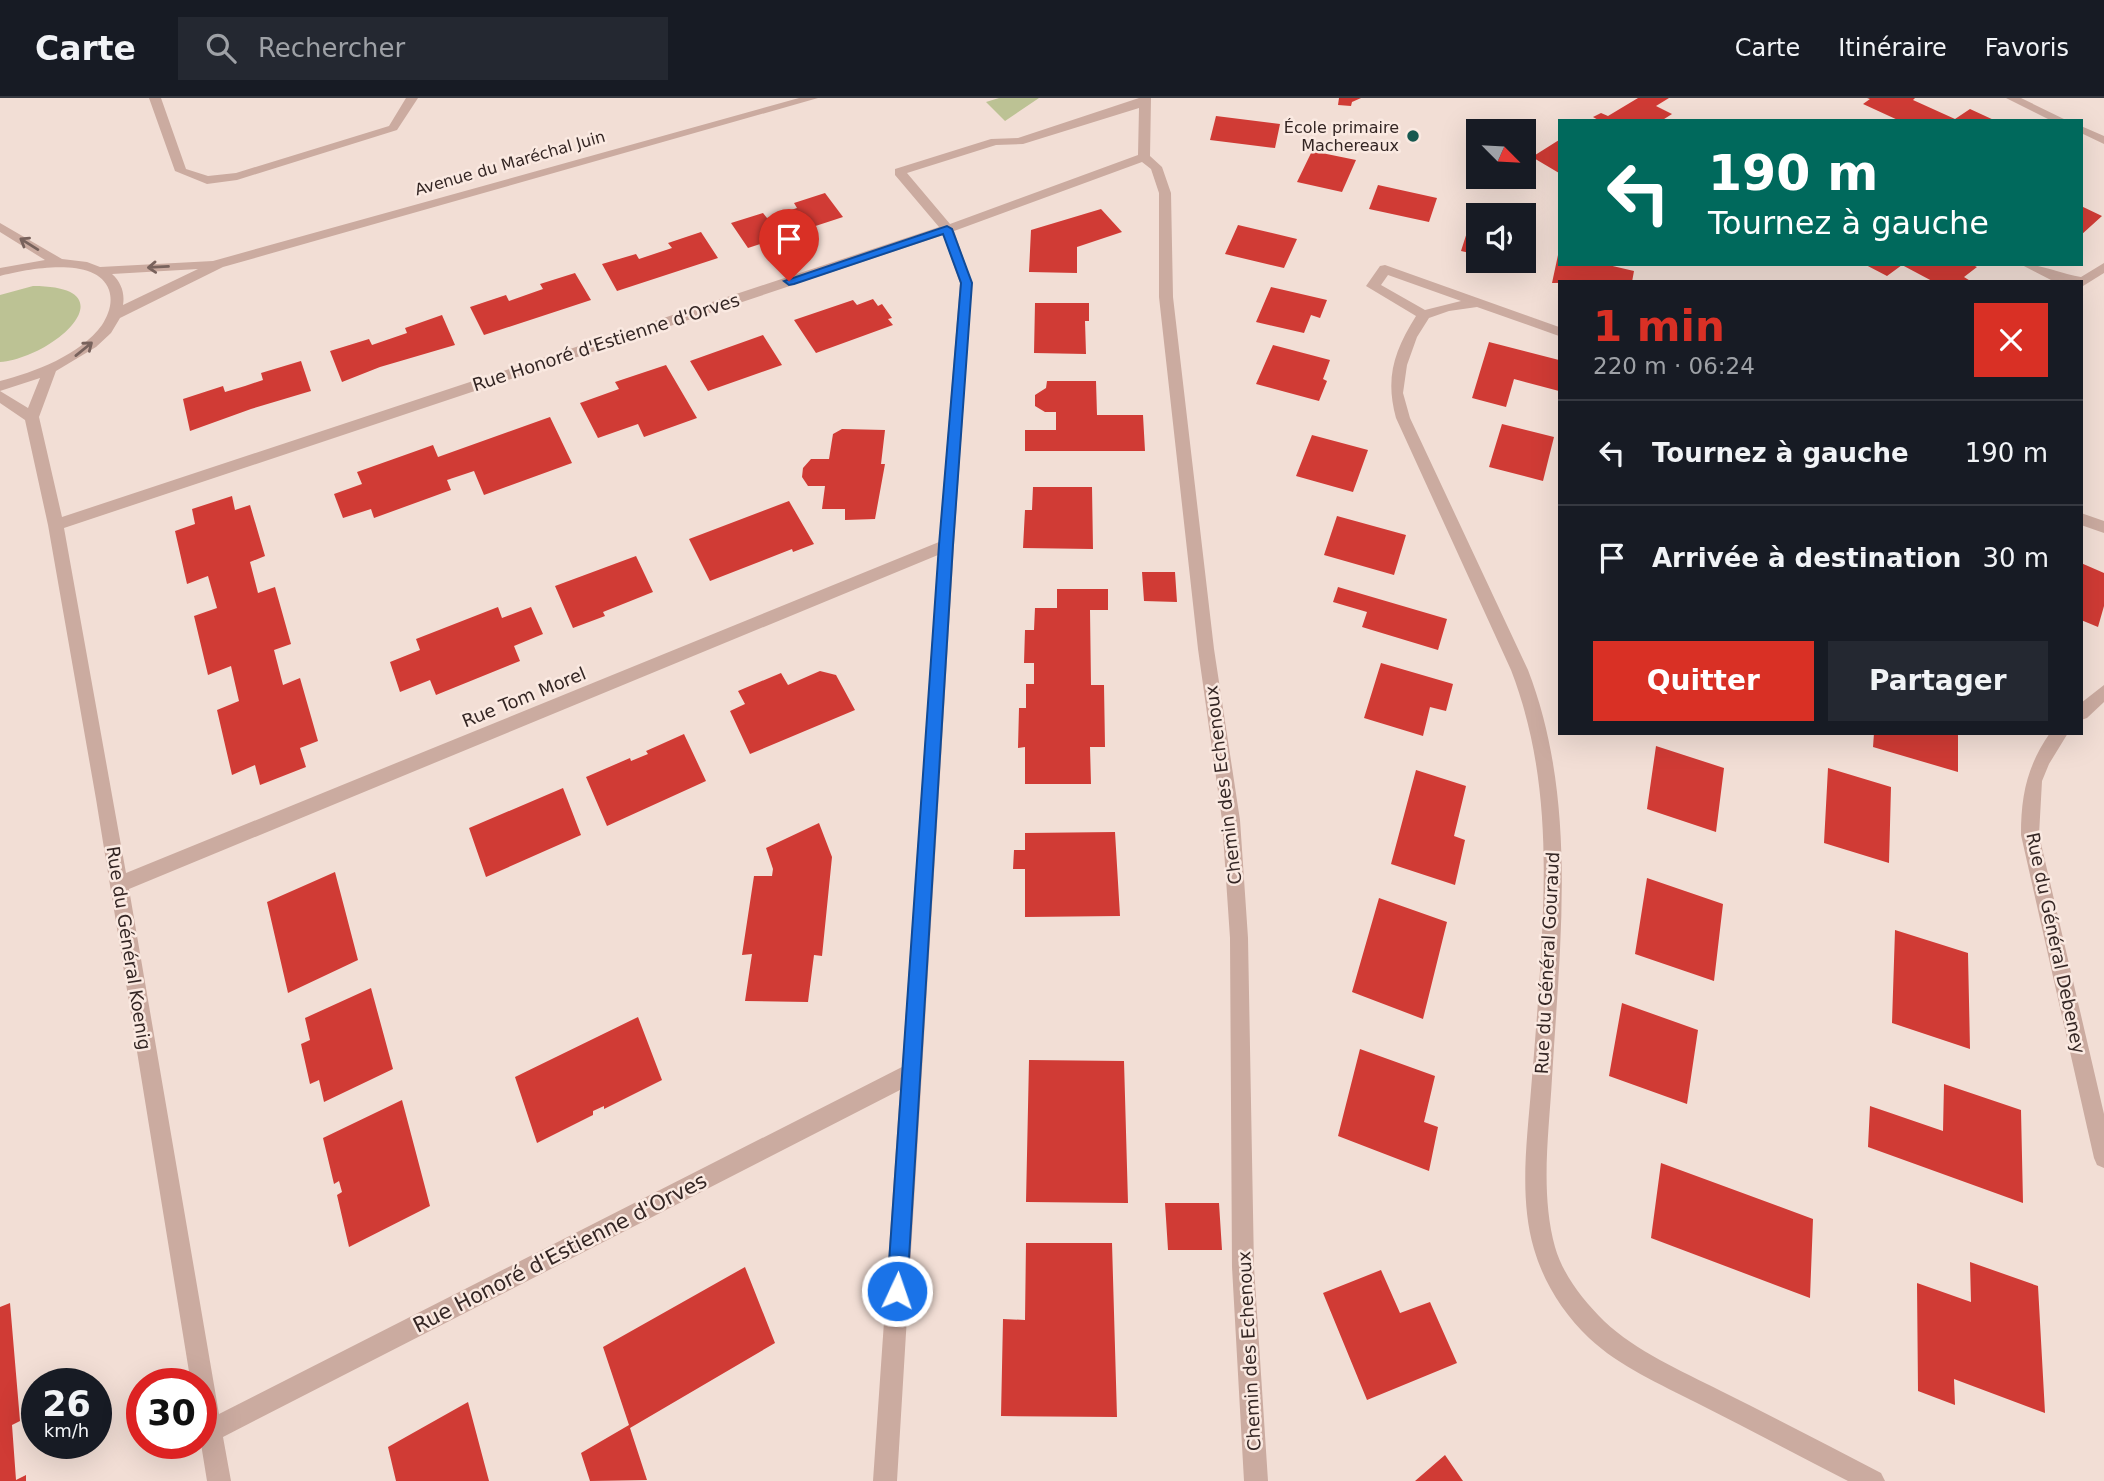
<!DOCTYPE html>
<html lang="fr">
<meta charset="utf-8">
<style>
:root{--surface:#171b24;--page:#242831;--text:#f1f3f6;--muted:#9ea1a6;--line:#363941;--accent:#d93025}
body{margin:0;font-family:"DejaVu Sans",sans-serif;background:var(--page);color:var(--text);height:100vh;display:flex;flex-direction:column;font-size:26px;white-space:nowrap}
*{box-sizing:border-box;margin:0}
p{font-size:23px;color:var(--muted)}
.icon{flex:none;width:38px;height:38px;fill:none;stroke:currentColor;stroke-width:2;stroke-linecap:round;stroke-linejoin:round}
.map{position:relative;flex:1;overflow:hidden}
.drawer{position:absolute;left:1558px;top:182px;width:525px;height:455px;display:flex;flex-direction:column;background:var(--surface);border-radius:0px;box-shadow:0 7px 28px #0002}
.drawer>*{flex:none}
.top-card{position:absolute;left:1558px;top:21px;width:525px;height:147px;border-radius:0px;box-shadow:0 7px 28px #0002;background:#00695c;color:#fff;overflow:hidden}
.needle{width:46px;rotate:114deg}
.controls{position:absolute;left:1466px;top:21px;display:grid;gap:14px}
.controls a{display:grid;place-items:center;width:70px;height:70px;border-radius:0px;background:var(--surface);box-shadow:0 7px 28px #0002;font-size:35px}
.speed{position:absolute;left:21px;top:1270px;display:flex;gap:14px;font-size:35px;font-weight:700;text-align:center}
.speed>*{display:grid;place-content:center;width:91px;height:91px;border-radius:50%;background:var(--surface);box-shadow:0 7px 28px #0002;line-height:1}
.speed small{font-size:18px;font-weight:400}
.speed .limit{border:10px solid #d22;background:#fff;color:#111}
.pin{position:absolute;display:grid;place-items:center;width:60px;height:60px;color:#fff;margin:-72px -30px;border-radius:50% 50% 50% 0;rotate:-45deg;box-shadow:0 0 7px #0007}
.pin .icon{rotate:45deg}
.me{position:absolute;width:77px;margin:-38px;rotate:3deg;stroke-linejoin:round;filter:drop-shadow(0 0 5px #0008)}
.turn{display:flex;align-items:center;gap:24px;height:147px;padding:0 35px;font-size:32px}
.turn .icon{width:91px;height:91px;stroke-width:2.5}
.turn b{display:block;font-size:49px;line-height:60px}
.round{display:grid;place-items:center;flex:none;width:74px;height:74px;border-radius:0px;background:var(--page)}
.head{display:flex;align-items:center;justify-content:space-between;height:119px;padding:0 35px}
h1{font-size:42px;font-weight:800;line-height:52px;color:var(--accent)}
.button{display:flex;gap:14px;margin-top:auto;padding:14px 35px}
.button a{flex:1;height:80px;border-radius:0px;background:var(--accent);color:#fff;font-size:28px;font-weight:800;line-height:80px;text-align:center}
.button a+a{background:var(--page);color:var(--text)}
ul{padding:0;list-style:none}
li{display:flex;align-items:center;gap:21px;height:105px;padding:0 35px;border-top:2px solid var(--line)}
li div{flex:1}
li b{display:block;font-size:26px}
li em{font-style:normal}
header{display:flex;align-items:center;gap:42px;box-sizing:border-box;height:98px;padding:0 35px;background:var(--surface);border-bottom:2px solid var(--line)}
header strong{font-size:33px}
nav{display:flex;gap:38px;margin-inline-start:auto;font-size:24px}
.search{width:490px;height:63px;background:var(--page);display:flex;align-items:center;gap:18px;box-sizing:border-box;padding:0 24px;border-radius:0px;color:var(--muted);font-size:26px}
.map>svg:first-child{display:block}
.green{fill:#bcc294}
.building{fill:#d03b35}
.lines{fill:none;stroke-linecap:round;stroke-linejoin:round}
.minor{fill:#cbaba0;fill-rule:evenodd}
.oneway{stroke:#78625c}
.route{fill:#1a73e8;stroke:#114b97;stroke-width:2}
.poi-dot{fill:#17584f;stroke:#fae9e1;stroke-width:2.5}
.labels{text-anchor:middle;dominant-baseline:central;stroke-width:5;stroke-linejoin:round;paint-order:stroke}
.far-poi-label{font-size:16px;fill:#342624;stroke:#fae9e1;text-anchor:end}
.far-street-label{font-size:16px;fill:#342624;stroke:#fae9e1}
.street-label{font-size:18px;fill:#342624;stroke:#fae9e1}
.near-street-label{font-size:21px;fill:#342624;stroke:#fae9e1}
</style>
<header>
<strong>Carte</strong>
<div class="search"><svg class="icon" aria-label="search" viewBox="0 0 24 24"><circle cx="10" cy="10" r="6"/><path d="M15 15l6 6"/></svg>Rechercher</div>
<nav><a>Carte</a><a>Itinéraire</a><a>Favoris</a></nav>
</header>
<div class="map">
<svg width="2104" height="1383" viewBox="0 0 2104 1383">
<rect width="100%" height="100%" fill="#f2ded5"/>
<path class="green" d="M999 0H1039L1005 23 986 4Z
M33 188C131 188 56 259 0 264V197Z"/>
<path class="building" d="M1339 0H1361L1352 4 1351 8 1338 7Z
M1638 0H1669L1656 8 1672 16 1661 23H1600L1593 19 1601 15 1608 18Z
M1867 0H1915L1913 2 1955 21 1970 11 1996 23H1900L1863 6 1870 1Z
M1216 18 1280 26 1275 50 1210 42Z
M1559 42V75L1532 59Z
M1312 53 1356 62 1342 94 1297 84Z
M1378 87 1437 100 1429 124 1369 111Z
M825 95 843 119 748 150 731 125 763 115 767 120 797 110 794 105Z
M2081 108 2102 118 2081 137Z
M1101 111 1122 134 1077 149V175L1029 174 1031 132Z
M1238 127 1297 141 1284 170 1225 156Z
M1469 128 1479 130V157L1461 153Z
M701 134 718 160 617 193 602 166 636 156 639 161 672 150 668 145Z
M1524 141 1531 143 1524 167 1509 164 1524 163Z
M1558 157 1559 166H1604L1634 173 1632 184 1552 185Z
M1864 166H1971L1977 169 1964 179 1972 184H1934L1902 167 1887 178Z
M575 175 591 202 484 237 470 209 506 197 509 203 543 191 540 186Z
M1271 189 1327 202 1320 220 1311 217 1304 235 1256 224Z
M873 201 878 208 882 206 892 220 888 221 893 227 816 255 794 222 853 202 857 207Z
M1035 205H1089V223H1085L1086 256 1034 255Z
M442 217 455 247 380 269 342 284 330 253 369 241 372 247 407 235 405 230Z
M763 237 782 267 708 293 690 263Z
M1489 244 1559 262V293L1514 281 1506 309 1472 300Z
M1273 247 1330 262 1323 281 1327 283 1319 303 1256 286Z
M301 263 311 293 251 311 190 333 183 301 223 288 225 294 245 288 263 282 261 275Z
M666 267 697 320 644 339 638 326 598 340 580 305 619 291 615 284Z
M1047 283H1096L1097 317H1143L1145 353H1025V332H1056V314H1045L1035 308V297L1046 290Z
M550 319 572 365 484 397 474 373 447 382 451 392 374 420 371 411 343 420 334 396 362 386 357 374 433 347 438 359Z
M1502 326 1554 339 1543 383 1489 369Z
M842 331 885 332 881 366H885L875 421 845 422V411H822L825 388H808L802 379 803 370 811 361H829L833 336Z
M1312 337 1368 352 1353 394 1296 378Z
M1033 389H1092L1093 451 1023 450 1025 412H1032Z
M232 398 235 412 250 407 265 458 250 464 258 495 275 489 291 546 274 552 283 587 300 580 318 643 300 650 306 669 260 687 255 667 232 677 217 612 239 603 231 568 208 577 194 518 217 510 208 478 187 486 175 433 195 426 192 411Z
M789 403 814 446 793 454 792 451 710 483 689 441Z
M1337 418 1406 437 1394 477 1324 457Z
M636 458 653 494 603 514 605 518 573 530 555 488Z
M2081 465 2104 475V508L2098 529 2081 522Z
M1142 474H1175L1177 504 1144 503Z
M1338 489 1447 521 1438 552 1362 529 1367 514 1333 504Z
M1057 491H1108V512H1090L1091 587H1104L1105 649H1090L1091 686H1025V649L1018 650 1019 610H1026V586H1034V565H1024L1025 532H1034L1035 510H1057Z
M498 509 502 520 531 509 543 536 514 548 520 563 436 597 430 582 400 594 390 564 420 552 416 541Z
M1381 565 1453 586 1446 613 1430 609 1423 638 1364 620Z
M820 573 836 577 855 612 750 656 730 613 745 606 738 593 781 575 788 587Z
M1874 635H1958V674L1873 649Z
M684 636 706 683 607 728 586 679 630 660 631 663 648 656 646 653Z
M1656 648 1724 670 1716 734 1647 711Z
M1828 670 1891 689 1889 765 1824 745Z
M1416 672 1466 688 1454 738 1465 742 1455 787 1391 766Z
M563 690 581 737 486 779 469 730Z
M819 725 832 759 822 858 814 857 808 904 745 903 752 856 742 857 754 778H772L773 771 766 750Z
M1115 734 1120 818 1025 819V771H1013L1014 752H1025V735Z
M335 774 358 862 288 895 267 804Z
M1647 780 1723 806 1714 883 1635 856Z
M1379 800 1447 824 1423 921 1352 894Z
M1895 832 1968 855 1970 951 1892 925Z
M371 890 393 971 324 1004 319 982 310 986 301 946 310 942 305 920Z
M1622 905 1698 932 1687 1006 1609 978Z
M638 919 662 982 604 1011V1008L593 1013V1017L537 1045 515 979Z
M1360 951 1435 978 1424 1024 1438 1029 1429 1073 1338 1038Z
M1029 962 1124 963 1128 1105 1026 1104Z
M1944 986 2021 1012 2023 1105 1868 1049 1870 1008 1943 1033Z
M402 1002 430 1108 349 1149 337 1097 342 1094 339 1083 334 1086 323 1040Z
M1661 1065 1813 1121 1810 1200 1651 1140Z
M1165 1105H1219L1222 1152H1168Z
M1026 1145H1112L1117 1319 1001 1318 1003 1221 1025 1222Z
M1970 1164 2038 1188 2045 1315 1954 1281 1955 1307 1918 1293 1917 1185 1971 1204Z
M745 1169 775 1245 630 1330 647 1382 590 1383 581 1355 629 1327 603 1249Z
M1381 1172 1400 1215 1430 1204 1457 1265 1367 1302 1323 1195Z
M10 1205 20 1323 12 1327 16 1382 26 1377V1383H0V1209Z
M468 1304 489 1383H396L388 1349Z
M1445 1357 1463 1383H1415Z"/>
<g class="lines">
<path class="minor" d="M149 0H161L186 71 208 78 236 75 389 28 406 0H418L397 32 237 82 207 86 175 73Z
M799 0H818L223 169 120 220 111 235 96 249 56 273 39 319 62 419 939 129 895 77V71L991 41 1018 40 1139 0H1151L1150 58 1162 69 1171 95 1173 199 1214 551 1240 722 1248 840 1254 1169 1268 1383H1244L1232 1169 1230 840 1222 722 1198 551 1159 199V95L1151 71 1142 64 954 133 972 185 954 447 897 1383H873L900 992 223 1339 231 1383H207L201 1346V1286H191L96 701 48 427 25 322 0 305V293L28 310 40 280 0 293V283C35 274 80 257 102 227 109 216 113 204 109 192 97 157 26 171 0 178V170L45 162 0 134V125L62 161 87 164 100 169 213 163ZM1139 10 1138 57 950 126 907 75 996 47 1023 46ZM943 137 960 185 939 444 126 775 64 430ZM198 171 123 207C125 195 121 184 112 176ZM938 457 902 969 219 1316 129 791Z
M2006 0H2021L2068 23H2052Z
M2081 28 2104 38V46L2081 35Z
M2104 165V175L2083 188 2081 184 2051 182 2020 166C2041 166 2059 175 2081 179Z
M1385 167 1559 229V238L1477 209 1449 213 1429 220 1417 239 1407 267 1403 295 1410 320 1528 572C1578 702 1560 844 1552 980 1549 1035 1540 1094 1555 1149 1563 1177 1583 1202 1604 1223 1637 1254 1680 1272 1721 1293 1775 1320 1828 1347 1881 1375L1885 1383H1848C1798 1357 1748 1331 1697 1305 1660 1286 1620 1269 1589 1240 1563 1215 1544 1185 1534 1151 1519 1100 1527 1043 1531 992 1536 932 1541 872 1543 812 1546 730 1541 650 1511 572L1396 320C1385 280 1394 253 1416 218L1366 188 1380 168ZM1388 177 1461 203 1425 212 1381 187Z
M2081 415 2104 423V435L2081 427Z
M2104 587V604L2087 620 2081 622V605Z
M2050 635H2068L2049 666 2042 683 2039 737 2104 1016V1070L2097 1067 2094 1060 2021 737C2021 697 2027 668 2050 635Z"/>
</g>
<defs><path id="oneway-shaft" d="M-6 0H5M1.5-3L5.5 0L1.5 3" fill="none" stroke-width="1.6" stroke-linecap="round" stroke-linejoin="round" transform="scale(1.75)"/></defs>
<g class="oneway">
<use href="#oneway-shaft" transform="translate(29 146) rotate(-148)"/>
<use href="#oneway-shaft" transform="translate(158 169) rotate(177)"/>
<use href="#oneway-shaft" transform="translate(84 251) rotate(-39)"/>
</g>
<path class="route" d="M947 128 952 131 972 185 953 447 907 1193 904 1200 897 1203 889 1200 887 1193 939 447 961 185 943 136 794 186 789 187 784 183Z"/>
<circle class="poi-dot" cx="1413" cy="38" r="7"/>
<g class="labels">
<g class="far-poi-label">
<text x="1399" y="29">École primaire<tspan x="1399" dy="18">Machereaux</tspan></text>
</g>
<g class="far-street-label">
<text transform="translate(510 65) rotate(-16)">Avenue du Maréchal Juin</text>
</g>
<g class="street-label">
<text transform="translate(606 244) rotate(-18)">Rue Honoré d'Estienne d'Orves</text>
<text transform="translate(524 599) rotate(-22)">Rue Tom Morel</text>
<text transform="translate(1223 687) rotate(-97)">Chemin des Echenoux</text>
<text transform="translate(2056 845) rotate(78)">Rue du Général Debeney</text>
<text transform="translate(129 850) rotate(81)">Rue du Général Koenig</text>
<text transform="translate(1547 865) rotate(-87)">Rue du Général Gouraud</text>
<text transform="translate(1249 1253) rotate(-93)">Chemin des Echenoux</text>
</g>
<g class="near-street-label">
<text transform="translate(560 1155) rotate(-27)">Rue Honoré d'Estienne d'Orves</text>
</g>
</g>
</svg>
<div class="controls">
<a><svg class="needle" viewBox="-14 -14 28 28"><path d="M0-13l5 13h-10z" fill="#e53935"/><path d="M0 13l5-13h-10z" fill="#9ea1a6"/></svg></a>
<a><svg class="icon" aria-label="sound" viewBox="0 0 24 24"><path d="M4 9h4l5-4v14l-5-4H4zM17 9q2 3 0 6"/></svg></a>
</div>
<div class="speed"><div>26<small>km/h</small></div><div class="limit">30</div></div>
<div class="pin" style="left:789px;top:183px;background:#d93025"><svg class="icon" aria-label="arrive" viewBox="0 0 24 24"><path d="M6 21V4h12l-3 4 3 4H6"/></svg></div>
<svg class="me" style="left:897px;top:1193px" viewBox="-20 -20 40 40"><circle r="17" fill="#1a73e8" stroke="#fff" stroke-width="3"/><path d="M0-11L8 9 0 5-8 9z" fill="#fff"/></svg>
<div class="top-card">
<div class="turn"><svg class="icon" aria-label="left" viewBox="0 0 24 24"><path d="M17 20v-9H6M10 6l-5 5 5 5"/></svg><div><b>190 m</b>Tournez à gauche</div></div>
</div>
<section class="drawer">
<div class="head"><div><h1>1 min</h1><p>220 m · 06:24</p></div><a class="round" style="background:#d93025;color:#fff"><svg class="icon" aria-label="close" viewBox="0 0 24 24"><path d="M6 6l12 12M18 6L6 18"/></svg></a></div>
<ul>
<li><svg class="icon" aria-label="left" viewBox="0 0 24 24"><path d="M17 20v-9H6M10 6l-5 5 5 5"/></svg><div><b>Tournez à gauche</b></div><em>190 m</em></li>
<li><svg class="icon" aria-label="arrive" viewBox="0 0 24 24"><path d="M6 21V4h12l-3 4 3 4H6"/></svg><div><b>Arrivée à destination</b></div><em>30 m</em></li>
</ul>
<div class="button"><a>Quitter</a><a>Partager</a></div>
</section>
</div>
